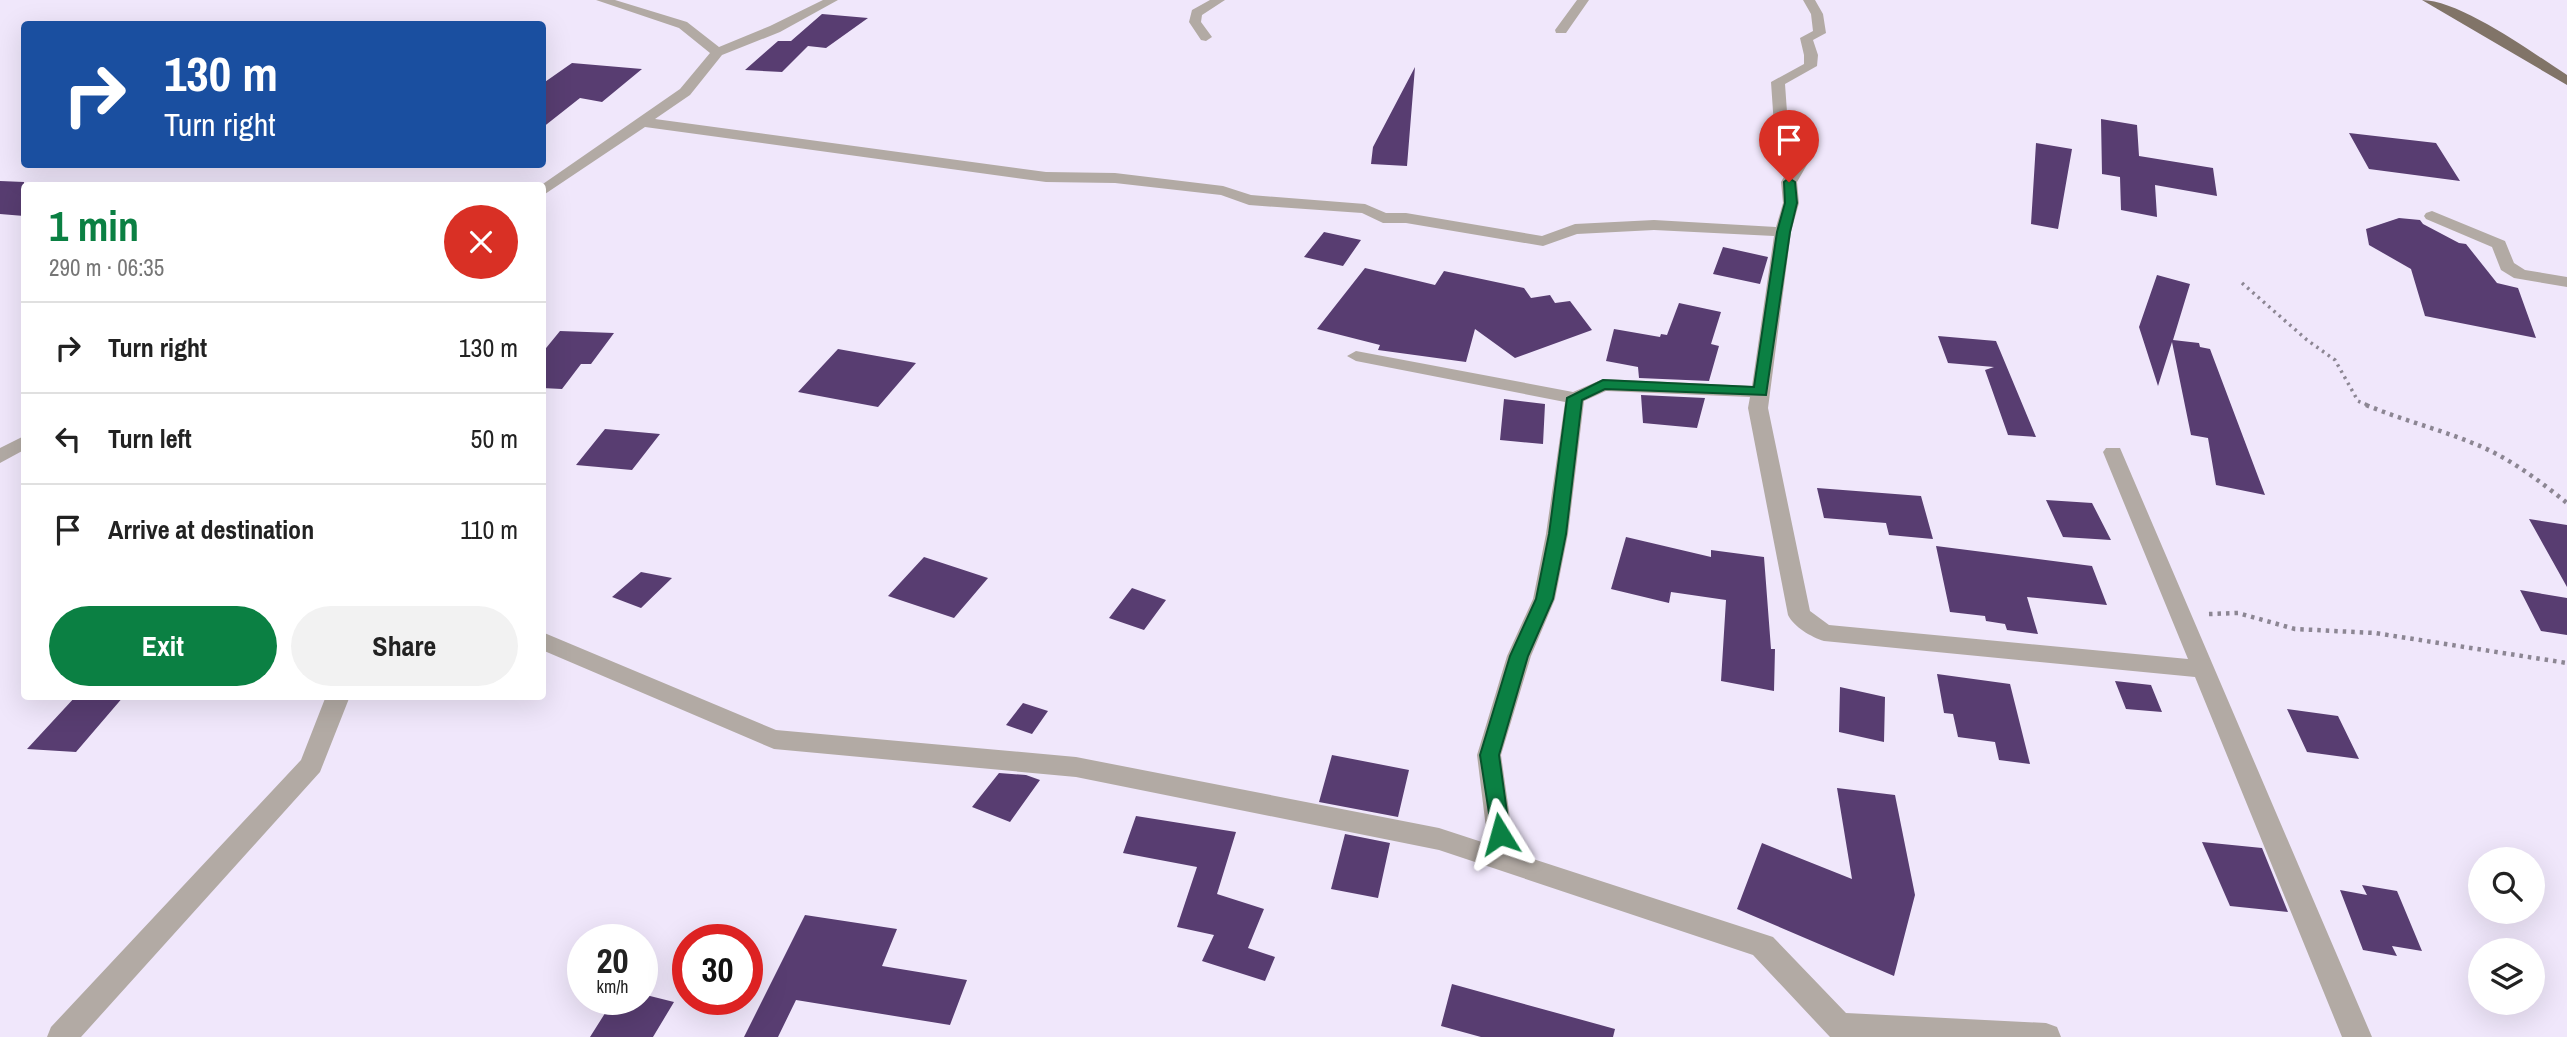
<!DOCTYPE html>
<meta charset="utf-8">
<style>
:root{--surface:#fff;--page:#f2f2f2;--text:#222;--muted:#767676;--line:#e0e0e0;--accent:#0b8043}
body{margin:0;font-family:"Archivo Narrow",sans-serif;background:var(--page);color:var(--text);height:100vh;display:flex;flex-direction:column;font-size:26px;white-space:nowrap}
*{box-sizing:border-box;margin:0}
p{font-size:23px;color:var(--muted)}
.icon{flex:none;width:38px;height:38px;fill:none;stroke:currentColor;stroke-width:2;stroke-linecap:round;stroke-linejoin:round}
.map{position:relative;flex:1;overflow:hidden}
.side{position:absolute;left:21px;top:182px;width:525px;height:518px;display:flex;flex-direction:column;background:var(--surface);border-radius:7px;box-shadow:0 7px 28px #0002}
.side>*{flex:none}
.hud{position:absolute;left:21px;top:21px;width:525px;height:147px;border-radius:7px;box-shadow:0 7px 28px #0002;background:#1a4fa0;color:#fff;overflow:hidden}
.controls{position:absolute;left:2468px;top:847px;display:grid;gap:14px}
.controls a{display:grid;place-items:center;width:77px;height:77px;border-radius:50%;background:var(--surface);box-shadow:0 7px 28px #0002;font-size:35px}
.speed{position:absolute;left:567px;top:924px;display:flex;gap:14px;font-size:35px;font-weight:700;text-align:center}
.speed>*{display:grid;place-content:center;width:91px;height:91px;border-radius:50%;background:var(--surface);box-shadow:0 7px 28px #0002;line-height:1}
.speed small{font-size:18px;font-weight:400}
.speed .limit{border:10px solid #d22;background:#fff;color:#111}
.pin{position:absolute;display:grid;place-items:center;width:60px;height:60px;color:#fff;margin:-72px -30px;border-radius:50% 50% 50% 0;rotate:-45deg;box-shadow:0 0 7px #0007}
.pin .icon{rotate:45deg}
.me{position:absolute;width:77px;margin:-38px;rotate:352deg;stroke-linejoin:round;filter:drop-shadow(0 0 5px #0008)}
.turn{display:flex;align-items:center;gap:24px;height:147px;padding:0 28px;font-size:32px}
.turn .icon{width:91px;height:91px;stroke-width:2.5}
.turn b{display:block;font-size:49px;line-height:60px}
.round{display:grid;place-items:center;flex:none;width:74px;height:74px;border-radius:37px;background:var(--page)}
.headline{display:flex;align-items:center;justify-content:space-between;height:119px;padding:0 28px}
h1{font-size:42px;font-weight:700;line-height:52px;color:var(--accent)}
.primary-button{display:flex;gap:14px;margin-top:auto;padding:14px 28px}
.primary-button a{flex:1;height:80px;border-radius:42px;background:var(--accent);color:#fff;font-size:28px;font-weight:700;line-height:80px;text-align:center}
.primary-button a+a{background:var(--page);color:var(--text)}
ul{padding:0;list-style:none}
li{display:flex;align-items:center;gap:21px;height:91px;padding:0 28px;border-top:2px solid var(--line)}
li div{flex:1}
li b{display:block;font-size:26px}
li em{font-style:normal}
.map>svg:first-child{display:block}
.building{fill:#583d71}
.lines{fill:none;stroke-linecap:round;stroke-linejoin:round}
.path-far1{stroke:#8c8693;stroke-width:3.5;stroke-dasharray:2.5 4.5;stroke-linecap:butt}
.path{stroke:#8c8693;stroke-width:4.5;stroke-dasharray:3.5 5;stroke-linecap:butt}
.minor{fill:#b2aaa4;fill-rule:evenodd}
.major{fill:#817468;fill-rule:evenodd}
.route{fill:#0b8043;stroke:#07532c;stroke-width:2}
</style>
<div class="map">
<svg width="2567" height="1037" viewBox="0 0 2567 1037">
<rect width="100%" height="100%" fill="#f0e7fb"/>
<path class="building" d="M822 14 868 18 826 48 808 46 782 72 745 70 778 41H791Z
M572 63 642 69 602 102 580 98 542 128V84Z
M1415 67 1407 166 1371 164 1373 147Z
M2101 119 2137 125 2139 156 2213 168 2217 196 2155 185 2157 217 2121 210 2120 177 2102 174Z
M2349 133 2436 143 2460 181 2369 169Z
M2036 143 2072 149 2058 229 2031 224Z
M0 181 24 182V216L0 214Z
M2399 218 2420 220 2423 224 2459 243 2466 244 2497 283 2518 288 2536 338 2425 316 2411 269 2369 245 2366 229Z
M1324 232 1361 240 1343 266 1304 257Z
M1723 247 1768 257 1760 284 1713 274Z
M1365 268 1435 285 1444 271 1524 288 1531 298 1550 295 1555 303 1570 301 1592 330 1515 358 1475 329 1466 362 1378 350 1380 345 1317 329Z
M2157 275 2190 284 2173 340 2199 343 2200 347 2210 349 2265 495 2216 485 2208 438 2191 435 2172 342 2158 386 2139 327Z
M1679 303 1721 312 1711 344 1719 346 1709 381 1639 378 1638 367 1606 361 1614 329 1660 337 1661 334 1667 335Z
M560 331 614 333 591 364H581L562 389 542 388V353Z
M1938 336 1996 341 2036 437 2008 435 1985 370 1994 367 1948 363Z
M838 349 916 363 878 407 798 392Z
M1641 395 1705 398 1697 428 1643 423Z
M1504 399 1545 404 1543 444 1500 440Z
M605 429 660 434 632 470 576 465Z
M1817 488 1921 496 1933 539 1889 535 1886 523 1824 518Z
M2046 500 2092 503 2111 540 2063 537Z
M2529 519 2567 525V587Z
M1626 537 1711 557V550L1764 557 1771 649H1775L1774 691 1721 681 1726 600 1671 592 1669 603 1611 589Z
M1936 546 2092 566 2107 605 2027 597 2038 634 2007 630 2005 624 1986 621 1985 616 1950 612Z
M924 557 988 578 954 618 888 596Z
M641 572 672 578 641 608 612 597Z
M1132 588 1166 600 1144 630 1109 618Z
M2520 590 2567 598V635L2541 631Z
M1937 674 2010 684 2030 764 1999 760 1995 742 1958 737 1953 714 1944 713Z
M2115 681 2151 685 2162 712 2126 709Z
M1840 687 1885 697 1884 742 1839 732Z
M76 696H124L76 752 27 749Z
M1023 703 1048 711 1032 734 1006 725Z
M2287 709 2338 716 2359 759 2307 752Z
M1332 755 1409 770 1398 817 1319 802Z
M999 773 1026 775 1040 780 1010 822 972 807Z
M1837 788 1895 795 1915 895 1894 976 1737 909 1762 843 1852 879Z
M1136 816 1236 832 1217 894 1264 909 1248 948 1275 957 1265 981 1202 961 1214 935 1177 927 1197 867 1123 853Z
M1345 834 1390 843 1378 898 1331 889Z
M2202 842 2262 848 2288 912 2230 906Z
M2362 885 2397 891 2422 951 2392 946 2397 956 2363 950 2340 890 2367 895Z
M805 915 897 929 882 966 967 980 950 1025 796 1000 778 1037H744Z
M1452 984 1615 1029 1613 1037H1481L1441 1026Z
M642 994 674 1002 653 1037H590L614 999H642Z"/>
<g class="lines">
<path class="path-far1" d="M2242 283 2307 340 2335 360 2358 401 2370 406"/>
<path class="path" d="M2366 405C2402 420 2439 429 2475 444 2508 457 2540 481 2567 503
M2209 614 2238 613 2295 629 2375 633 2567 663"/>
<path class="minor" d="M596 0H615L687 22 719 47 770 26 823 0H838L780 32 722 55 690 95 655 119 1046 172 1115 173 1223 186 1251 195 1365 204 1386 213H1406L1542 236 1575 224 1654 220 1776 227 1783 203 1781 182 1792 163 1774 126 1771 82 1804 64V55L1800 38 1813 31 1811 14 1803 0H1815L1823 14 1826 33 1813 40 1818 55 1817 66 1785 84 1788 126 1808 163 1797 182 1799 203 1791 232 1768 408 1810 611 1829 625 2188 659 2103 452 2106 448H2120L2372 1037H2342L2195 677 1824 641C1811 637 1794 627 1788 615L1748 408 1750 397 1606 391 1584 401 1568 534 1555 599 1531 656 1501 755 1515 853 1773 937 1846 1013 2046 1023 2057 1027 2061 1037H1830L1753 955 1439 850 1076 777 774 749 542 650V632L776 730 1076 757 1439 828 1488 844 1477 755 1507 656 1533 599 1546 534 1565 402 1356 361 1347 356 1356 351 1573 392 1603 379 1752 386 1774 236 1654 230 1577 234 1543 246 1406 223H1383L1362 213 1249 205 1221 195 1115 183 1046 182 645 127 542 196V186H540L680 89 710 53 679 28Z
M1210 0H1225L1202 15 1201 22 1212 37 1206 41 1201 40 1189 22 1192 10Z
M1577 0H1589L1566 33H1556L1555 30Z
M2432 211 2505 241 2514 263 2525 270 2567 277V287L2514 278 2501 270 2492 247 2426 219 2424 216 2426 213Z
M24 436V450L0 463V448Z
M326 696H350L320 772 81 1037H47L51 1027 301 760Z"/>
<path class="major" d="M2422 0C2460 0 2533 53 2567 75V85Z"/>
</g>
<path class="route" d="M1789 178 1795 182 1797 203 1790 232 1766 395 1605 389 1582 400 1566 534 1553 599 1528 656 1499 755 1510 834 1507 839 1500 842 1493 839 1480 755 1510 656 1536 599 1549 534 1567 398 1603 380 1754 387 1777 232 1785 203 1784 182Z"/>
</svg>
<div class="controls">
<a><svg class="icon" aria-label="search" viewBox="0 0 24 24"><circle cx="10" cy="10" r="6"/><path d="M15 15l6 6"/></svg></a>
<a><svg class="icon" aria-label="layers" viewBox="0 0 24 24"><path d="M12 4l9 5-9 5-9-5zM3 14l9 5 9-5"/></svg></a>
</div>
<div class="speed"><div>20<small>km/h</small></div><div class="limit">30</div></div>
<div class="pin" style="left:1789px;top:182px;background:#d93025"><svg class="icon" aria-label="arrive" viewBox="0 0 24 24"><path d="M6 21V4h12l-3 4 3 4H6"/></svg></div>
<svg class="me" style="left:1500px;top:834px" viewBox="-20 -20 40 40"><path d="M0-17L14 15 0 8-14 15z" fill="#0b8043" stroke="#fff" stroke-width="4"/></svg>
<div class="hud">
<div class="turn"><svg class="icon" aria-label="right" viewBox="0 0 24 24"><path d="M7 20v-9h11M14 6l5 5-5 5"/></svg><div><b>130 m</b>Turn right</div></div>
</div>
<section class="side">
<div class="headline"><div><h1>1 min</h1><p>290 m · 06:35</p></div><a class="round" style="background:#d93025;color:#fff"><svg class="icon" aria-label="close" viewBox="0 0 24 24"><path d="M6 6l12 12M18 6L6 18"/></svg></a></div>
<ul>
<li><svg class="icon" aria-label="right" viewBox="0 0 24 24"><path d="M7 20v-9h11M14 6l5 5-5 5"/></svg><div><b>Turn right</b></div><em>130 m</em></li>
<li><svg class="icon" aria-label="left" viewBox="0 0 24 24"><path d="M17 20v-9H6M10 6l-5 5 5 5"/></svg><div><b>Turn left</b></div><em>50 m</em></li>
<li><svg class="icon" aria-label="arrive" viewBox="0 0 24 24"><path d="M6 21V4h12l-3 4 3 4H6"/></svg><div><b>Arrive at destination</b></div><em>110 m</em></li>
</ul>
<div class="primary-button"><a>Exit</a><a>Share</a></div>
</section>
</div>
